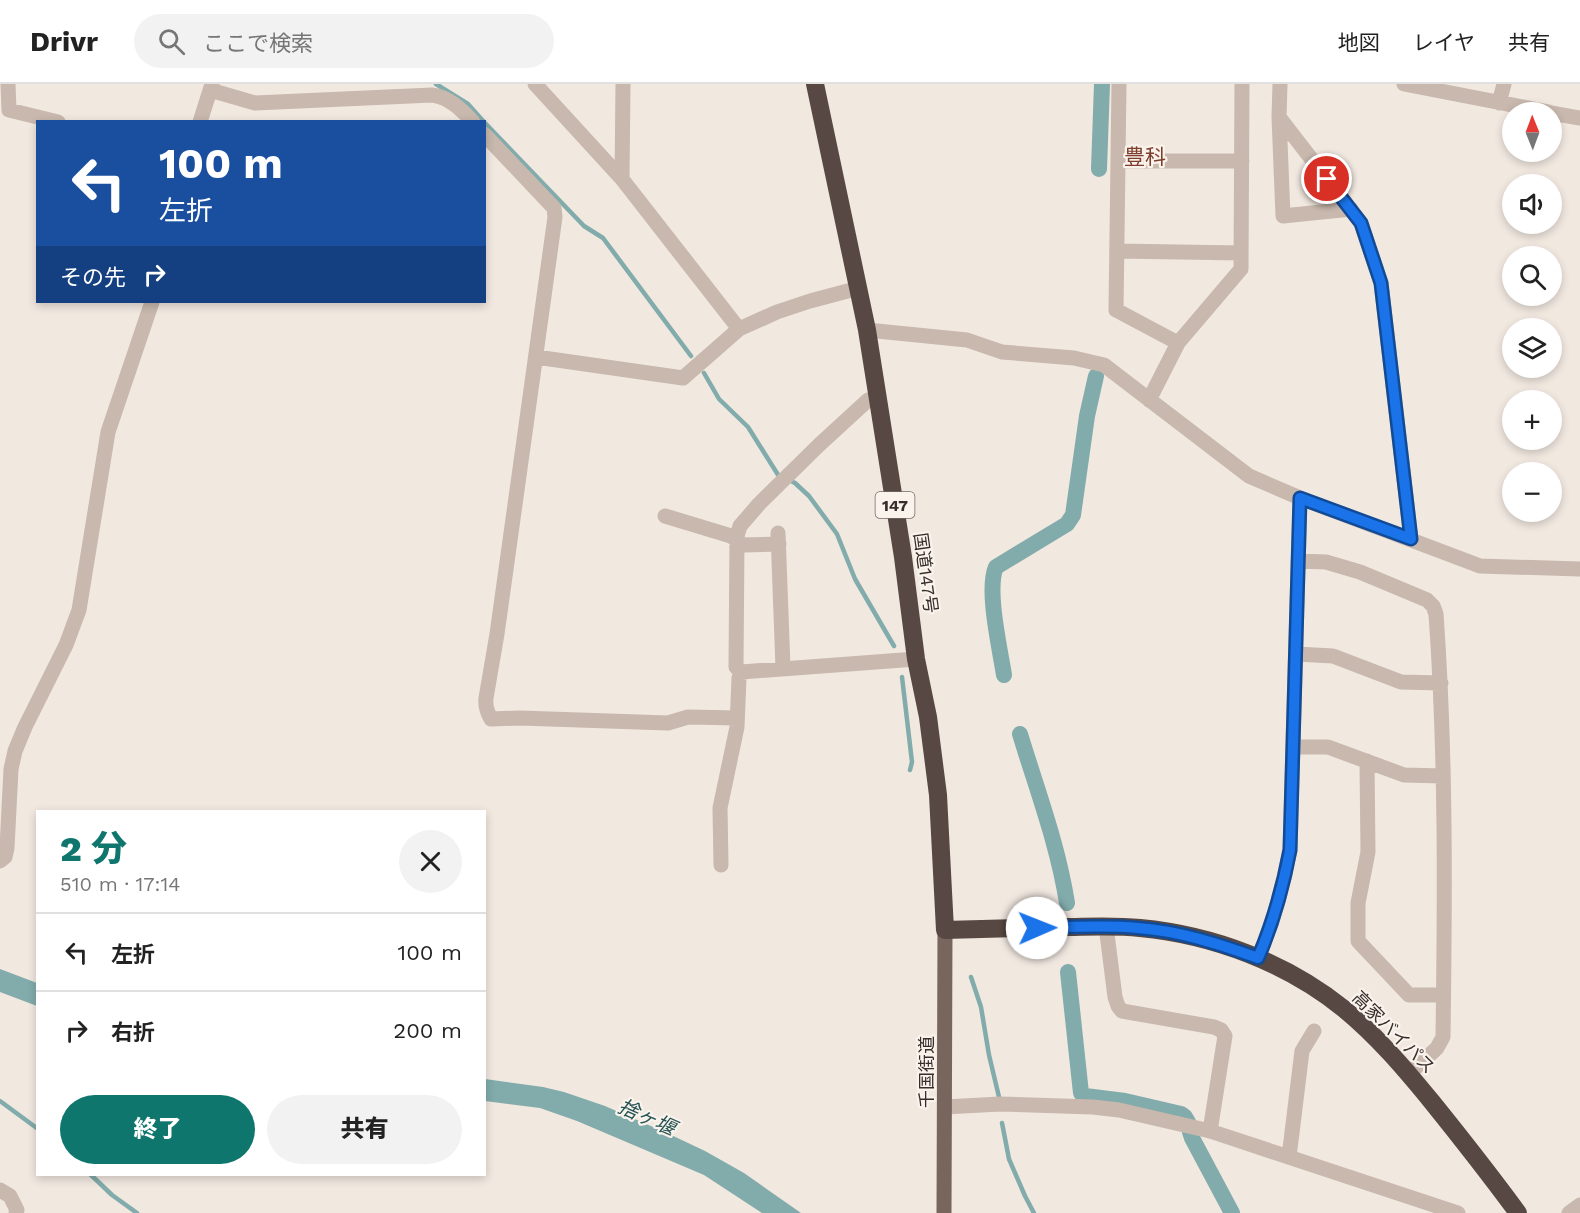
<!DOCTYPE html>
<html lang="ja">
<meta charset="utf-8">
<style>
:root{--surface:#fff;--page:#f2f2f2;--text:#222;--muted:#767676;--line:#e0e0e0;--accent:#0f766e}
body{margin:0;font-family:"Work Sans","Noto Sans JP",sans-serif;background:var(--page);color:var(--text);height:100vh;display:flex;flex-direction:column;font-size:22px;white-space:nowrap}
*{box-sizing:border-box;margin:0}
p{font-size:20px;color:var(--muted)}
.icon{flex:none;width:33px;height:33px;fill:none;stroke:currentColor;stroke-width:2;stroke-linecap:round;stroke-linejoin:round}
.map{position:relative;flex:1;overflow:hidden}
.drawer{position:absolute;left:36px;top:726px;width:450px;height:366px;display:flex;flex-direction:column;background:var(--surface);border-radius:0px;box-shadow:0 3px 9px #0003}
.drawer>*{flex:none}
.guide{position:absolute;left:36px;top:36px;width:450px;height:183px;border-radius:0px;box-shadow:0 3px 9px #0003;background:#1a4fa0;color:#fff;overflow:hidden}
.needle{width:39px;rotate:359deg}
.tools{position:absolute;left:1502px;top:18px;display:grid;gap:12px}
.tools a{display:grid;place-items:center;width:60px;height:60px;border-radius:50%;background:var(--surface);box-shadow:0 3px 9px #0003;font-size:30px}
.pin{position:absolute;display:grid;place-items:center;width:51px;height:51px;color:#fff;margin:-26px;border:3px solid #fff;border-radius:50%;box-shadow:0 2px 6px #0007}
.me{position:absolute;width:66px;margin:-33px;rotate:89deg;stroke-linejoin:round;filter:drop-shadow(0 0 4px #0008)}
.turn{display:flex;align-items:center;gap:21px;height:126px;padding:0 24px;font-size:27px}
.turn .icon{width:78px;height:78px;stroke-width:2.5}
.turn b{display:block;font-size:42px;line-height:51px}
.then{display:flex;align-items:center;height:57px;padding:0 24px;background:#0003;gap:12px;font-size:22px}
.round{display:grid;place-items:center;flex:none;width:63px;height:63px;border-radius:32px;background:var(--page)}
.summary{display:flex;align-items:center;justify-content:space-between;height:102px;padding:0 24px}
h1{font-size:36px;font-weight:800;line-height:45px;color:var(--accent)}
.primary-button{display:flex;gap:12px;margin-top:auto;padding:12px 24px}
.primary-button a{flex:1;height:69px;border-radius:36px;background:var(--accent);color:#fff;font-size:24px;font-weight:800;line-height:69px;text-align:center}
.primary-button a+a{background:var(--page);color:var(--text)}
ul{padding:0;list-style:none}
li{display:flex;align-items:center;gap:18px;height:78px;padding:0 24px;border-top:2px solid var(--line)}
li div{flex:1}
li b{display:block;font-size:22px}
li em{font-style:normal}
header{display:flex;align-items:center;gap:36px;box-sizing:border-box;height:84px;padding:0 30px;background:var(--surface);border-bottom:2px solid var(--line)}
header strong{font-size:28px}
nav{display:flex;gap:33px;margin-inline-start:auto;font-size:21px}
.search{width:420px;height:54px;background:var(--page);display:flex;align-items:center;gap:15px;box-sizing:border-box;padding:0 21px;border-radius:33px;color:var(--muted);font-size:22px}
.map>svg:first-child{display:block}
.water{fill:#82abab}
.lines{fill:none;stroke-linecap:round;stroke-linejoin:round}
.stream{stroke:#82abab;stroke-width:4.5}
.canal{stroke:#82abab;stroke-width:16}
.minor{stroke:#c8b8ad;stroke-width:15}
.major{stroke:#77655e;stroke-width:15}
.highway{stroke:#574843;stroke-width:18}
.route-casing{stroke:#114b97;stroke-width:15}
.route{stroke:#1a73e8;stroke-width:10}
.labels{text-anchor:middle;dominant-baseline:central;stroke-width:4.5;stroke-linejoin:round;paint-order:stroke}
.shield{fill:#f9f3ec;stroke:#716965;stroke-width:1.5}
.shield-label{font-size:16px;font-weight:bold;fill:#372e2b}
.street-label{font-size:18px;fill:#372e2b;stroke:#f9f3ec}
.water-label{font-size:20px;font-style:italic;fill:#255354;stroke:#f9f3ec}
.quarter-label{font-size:21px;fill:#7e3d2c;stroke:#f9f3ec}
</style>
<header>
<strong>Drivr</strong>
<div class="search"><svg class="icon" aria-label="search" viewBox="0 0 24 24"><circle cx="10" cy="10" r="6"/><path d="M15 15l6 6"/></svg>ここで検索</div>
<nav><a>地図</a><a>レイヤ</a><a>共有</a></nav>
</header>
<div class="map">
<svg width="1580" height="1129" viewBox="0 0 1580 1129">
<rect width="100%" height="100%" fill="#f1e8e0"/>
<path class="water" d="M0 885 37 899V922L0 908Z
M485 995 543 1003 564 1008 605 1022 669 1050 705 1067 744 1089 801 1129H762L704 1091 577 1037 540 1024 485 1017Z"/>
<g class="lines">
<path class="stream" d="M436 0 468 20 484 38
M484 38 584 142 603 154 691 272
M704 289 719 315 748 343 780 394
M789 396 795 399 809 412 837 450 855 495 894 562
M902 593 912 678 910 686
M971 893 981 923 989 971 999 1013
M0 1017 38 1045
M1002 1039 1009 1075 1025 1112 1034 1129
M90 1090 112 1111 137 1129"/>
<path class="canal" d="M1099 85 1102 0
M1004 591C1000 565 986 505 996 483L1067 440 1073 431 1087 332 1096 292
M1020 650C1037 706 1058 761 1067 819
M1068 888 1081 1009 1085 1012 1125 1017 1181 1030 1185 1033 1188 1038
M1190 1048 1192 1054 1232 1129"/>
<path class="minor" d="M8 0 9 26 58 38
M535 0 622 95 739 245
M1119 0 1116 226 1178 259 1149 316
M1280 0 1279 33 1361 139 1381 199 1411 455
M1404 0 1549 28
M210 6 255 19 432 11C449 13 461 25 473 38
M1499 19 1504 0
M1551 29 1580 34
M1279 33 1283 132 1351 125
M200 38 212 0
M484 50 554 124 555 133 497 550 486 614C485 622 487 628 491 635L520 634 668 639 688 633 737 634
M1118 77H1242
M622 95 623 0
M1117 167 1241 169
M867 246 967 256 1002 268 1074 274 1104 281 1249 392 1300 414 1480 482 1580 485
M1178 259 1241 185 1242 0
M536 273 683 294 739 245 777 228 810 217 859 204
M665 432 731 452 743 461 779 460
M778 449 783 584
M1298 477 1326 478 1360 488 1427 516 1433 522 1436 530C1446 670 1445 812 1443 953L1437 964 1409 990
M1296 570 1333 572 1401 598 1441 599
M741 588 736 583 737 452 740 442 759 420 819 361 868 316 877 314
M1293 663H1328L1404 691 1443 692
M1367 677 1368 768 1358 819V857L1409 911H1443
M0 777 5 773 7 764 11 685 15 667 25 643 66 561 79 526 108 348 152 218
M721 781 720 724 737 643 739 594 741 588 916 575
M1106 842 1115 913 1118 922 1122 927 1214 943 1221 946 1225 952 1210 1047
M1258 874C1273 839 1283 803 1290 766L1300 414
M945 1023 1000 1020 1093 1023 1119 1026 1210 1047 1458 1129
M1289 1073 1302 967 1314 947
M0 1106 10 1112 17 1126 16 1129
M1569 1129 1580 1121"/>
<path class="major" d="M944 1129 945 846"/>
<path class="highway" d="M815 0 867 246 903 473 916 575 928 633 938 711 945 846C983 845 1021 844 1059 843 1086 843 1113 841 1140 844 1214 851 1287 879 1344 925 1377 952 1405 985 1432 1018 1461 1054 1490 1091 1518 1129"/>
</g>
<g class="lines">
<g class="route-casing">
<path id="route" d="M1037 844C1071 843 1104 841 1138 844 1180 847 1219 860 1258 874 1273 839 1283 803 1290 766L1300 414 1411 455 1381 199 1361 139 1327 95"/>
</g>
<use href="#route" class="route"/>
</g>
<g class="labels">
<rect class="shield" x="875.5" y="408" width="39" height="26" rx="4.5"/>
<g class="shield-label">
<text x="895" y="421">147</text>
</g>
<g class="street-label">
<text transform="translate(926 489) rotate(82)">国道147号</text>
<text transform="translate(1394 948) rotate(45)">高家バイパス</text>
<text transform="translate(926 988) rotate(-90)">千国街道</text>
</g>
<g class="water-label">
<text transform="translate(647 1033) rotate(24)">捨ヶ堰</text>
</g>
<g class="quarter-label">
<text x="1145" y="72">豊科</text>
</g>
</g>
</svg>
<div class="tools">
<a><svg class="needle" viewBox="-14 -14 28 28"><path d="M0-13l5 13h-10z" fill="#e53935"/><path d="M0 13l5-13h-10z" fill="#767676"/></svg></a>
<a><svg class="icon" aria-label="sound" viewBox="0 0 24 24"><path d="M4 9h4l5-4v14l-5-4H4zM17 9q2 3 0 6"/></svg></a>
<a><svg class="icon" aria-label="search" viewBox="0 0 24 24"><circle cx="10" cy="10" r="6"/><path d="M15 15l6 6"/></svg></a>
<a><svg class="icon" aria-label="layers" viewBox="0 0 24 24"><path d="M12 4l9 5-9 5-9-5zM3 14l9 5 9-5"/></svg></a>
<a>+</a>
<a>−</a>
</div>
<div class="pin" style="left:1327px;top:95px;background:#d93025"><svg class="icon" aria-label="arrive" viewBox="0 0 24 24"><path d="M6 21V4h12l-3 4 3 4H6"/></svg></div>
<svg class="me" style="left:1037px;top:844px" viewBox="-20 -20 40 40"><circle r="19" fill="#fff"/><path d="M0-13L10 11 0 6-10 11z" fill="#1a73e8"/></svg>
<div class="guide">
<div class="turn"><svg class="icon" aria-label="left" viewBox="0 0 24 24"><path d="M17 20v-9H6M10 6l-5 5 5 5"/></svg><div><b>100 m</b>左折</div></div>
<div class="then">その先<svg class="icon" aria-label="right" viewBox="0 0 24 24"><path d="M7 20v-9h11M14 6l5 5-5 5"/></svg></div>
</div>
<section class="drawer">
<div class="summary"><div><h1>2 分</h1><p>510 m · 17:14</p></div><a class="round"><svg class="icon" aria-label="close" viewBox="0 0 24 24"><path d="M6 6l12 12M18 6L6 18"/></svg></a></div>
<ul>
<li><svg class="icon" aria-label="left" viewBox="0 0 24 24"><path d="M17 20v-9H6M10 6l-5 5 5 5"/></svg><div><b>左折</b></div><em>100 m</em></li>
<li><svg class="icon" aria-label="right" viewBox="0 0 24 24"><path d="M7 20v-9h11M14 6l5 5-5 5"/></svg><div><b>右折</b></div><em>200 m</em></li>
</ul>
<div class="primary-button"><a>終了</a><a>共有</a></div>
</section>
</div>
